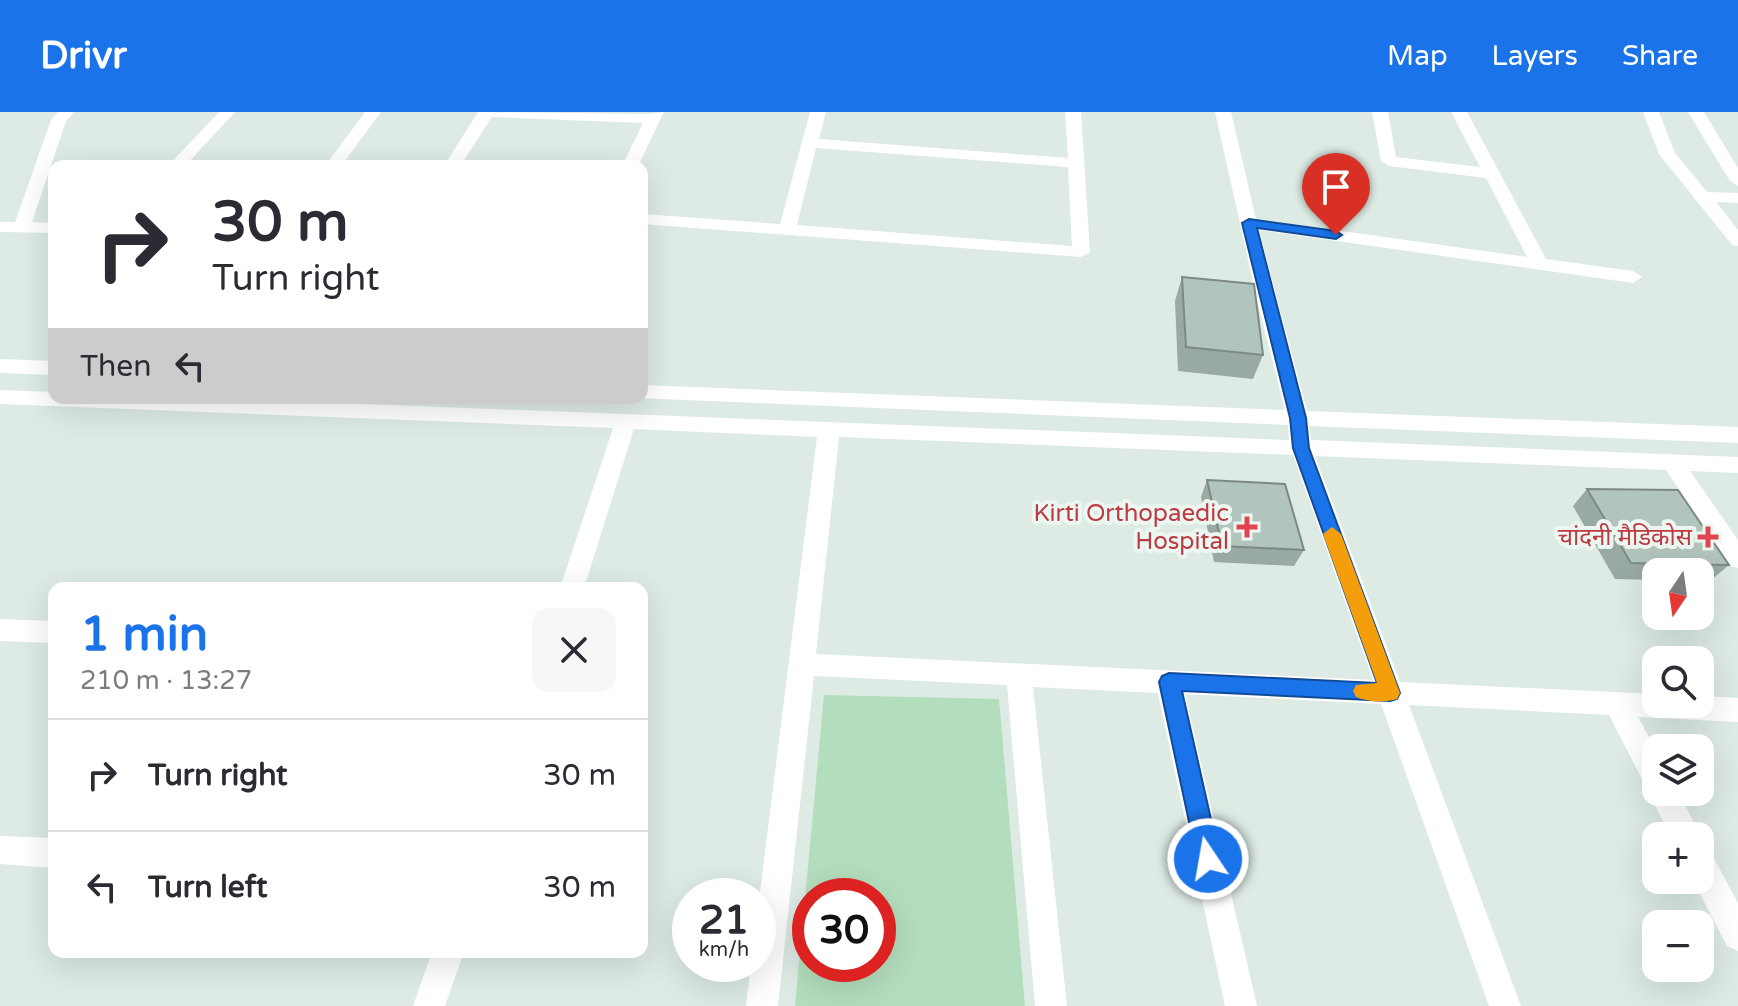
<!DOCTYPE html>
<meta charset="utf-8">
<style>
:root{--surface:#fff;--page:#f7f7f7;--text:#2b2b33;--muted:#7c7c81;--line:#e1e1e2;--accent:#1a73e8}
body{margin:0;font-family:"Varela Round","Noto Sans Devanagari",sans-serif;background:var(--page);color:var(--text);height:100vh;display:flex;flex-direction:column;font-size:30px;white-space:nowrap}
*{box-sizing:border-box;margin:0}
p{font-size:26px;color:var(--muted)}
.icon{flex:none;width:44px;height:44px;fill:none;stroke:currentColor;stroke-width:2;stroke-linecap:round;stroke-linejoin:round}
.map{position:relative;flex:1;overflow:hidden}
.side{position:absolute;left:48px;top:470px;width:600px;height:376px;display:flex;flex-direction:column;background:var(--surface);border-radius:16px;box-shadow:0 8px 32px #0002}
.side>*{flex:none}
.top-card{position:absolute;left:48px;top:48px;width:600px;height:244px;border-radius:16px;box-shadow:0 8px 32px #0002;background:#fff;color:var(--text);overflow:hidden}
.needle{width:52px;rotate:193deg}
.tools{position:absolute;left:1642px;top:446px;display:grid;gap:16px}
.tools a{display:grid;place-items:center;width:72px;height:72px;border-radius:16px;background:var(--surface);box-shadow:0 8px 32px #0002;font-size:40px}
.speed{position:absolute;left:672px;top:766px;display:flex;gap:16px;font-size:40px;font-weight:700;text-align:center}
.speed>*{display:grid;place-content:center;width:104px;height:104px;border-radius:50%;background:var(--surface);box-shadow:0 8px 32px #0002;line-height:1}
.speed small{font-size:20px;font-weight:400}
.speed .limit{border:12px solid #d22;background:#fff;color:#111}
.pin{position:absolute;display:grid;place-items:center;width:68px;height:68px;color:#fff;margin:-82px -34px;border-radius:50% 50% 50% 0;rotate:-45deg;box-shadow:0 0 8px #0007}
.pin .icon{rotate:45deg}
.me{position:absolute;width:88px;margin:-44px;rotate:348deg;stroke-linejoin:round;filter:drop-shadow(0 0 6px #0008)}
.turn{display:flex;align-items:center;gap:28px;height:168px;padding:0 32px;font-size:36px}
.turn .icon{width:104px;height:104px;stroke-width:2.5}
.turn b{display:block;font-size:56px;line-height:68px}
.then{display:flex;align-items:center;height:76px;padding:0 32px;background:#0003;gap:16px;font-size:30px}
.round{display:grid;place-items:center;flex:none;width:84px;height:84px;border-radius:16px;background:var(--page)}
.overview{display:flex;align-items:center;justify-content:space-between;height:136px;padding:0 32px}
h1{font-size:48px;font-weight:800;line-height:60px;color:var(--accent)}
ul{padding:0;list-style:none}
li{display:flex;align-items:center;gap:24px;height:112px;padding:0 32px;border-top:2px solid var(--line)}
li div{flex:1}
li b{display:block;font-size:30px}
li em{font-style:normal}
header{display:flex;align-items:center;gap:48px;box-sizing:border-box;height:112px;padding:0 40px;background:var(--accent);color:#fff}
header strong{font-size:38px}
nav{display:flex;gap:44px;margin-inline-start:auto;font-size:28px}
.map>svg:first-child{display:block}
.green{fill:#b3debd;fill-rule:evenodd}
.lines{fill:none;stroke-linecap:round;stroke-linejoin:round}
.minor{fill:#fff;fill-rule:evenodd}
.wall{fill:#99a9a3}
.building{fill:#b2c5bd;stroke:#7d8a84;stroke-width:2}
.route{fill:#1a73e8;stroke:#114b97;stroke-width:2}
.slow{fill:#f59e0b}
.health-dot{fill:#e0444e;stroke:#edf7f2;stroke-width:3}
.labels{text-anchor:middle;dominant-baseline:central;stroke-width:8;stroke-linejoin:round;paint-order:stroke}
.health-label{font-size:24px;fill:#be3a42;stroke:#edf7f2;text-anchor:end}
</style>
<header>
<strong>Drivr</strong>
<nav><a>Map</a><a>Layers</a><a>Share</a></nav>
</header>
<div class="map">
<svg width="1738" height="894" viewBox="0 0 1738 894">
<rect width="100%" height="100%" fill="#ddebe4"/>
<path class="green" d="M824 583 999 587 1025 894H795ZM878 784V852H810V784Z"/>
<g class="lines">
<path class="minor" d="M58 0H74L66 9 32 110 54 111V121L0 120V110H15L51 8Z
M219 0H235L185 54H168Z
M365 0H381L341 54H325Z
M478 0 647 2 664 0 638 54H622L643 11 492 5 460 54H444Z
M810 0H826L819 27 1068 46 1065 0H1081L1090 140 1081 145 642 112V102L780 112ZM816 36 1068 55 1072 134 797 113Z
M1215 0H1231L1256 107 1527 145 1486 66 1389 54 1381 49 1372 0H1388L1396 45 1480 55 1451 0H1467L1546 147 1633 159 1642 165 1633 171 1259 118 1307 299 1738 315V331L1309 314 1311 328 1738 345V361L1690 359 1738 428V456L1730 454 1666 358 1315 344 1400 570 1656 582V592H1700V584L1738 586V610L1638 605 1656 638V680H1678L1701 724 1700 726 1670 724 1649 680 1650 677 1646 675 1609 603 1409 593 1521 894H1489L1381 592 1185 582 1257 894H1225L1158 581 1033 575 1067 894H1035L1007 573 814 564 778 894H746L751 852H758V796L817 325 634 317 584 476H560L613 316 0 292V278L54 280V286H210L1289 328 1288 313 638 286H642V273L1285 298 1258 192ZM839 325 1293 343 1373 568 816 542Z
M1643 0H1659L1675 41 1707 80 1738 81V91L1716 90 1738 118V134L1732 133 1659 42Z
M1688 0H1704L1738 56V74L1730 69Z
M0 247 54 249V263L0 261Z
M0 507 54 509V531L0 529Z
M0 724 54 726V756L0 752Z
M1700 736 1711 741 1738 791V839L1727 834 1693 768H1700Z
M432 840H464L445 894H413Z"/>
</g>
<path class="wall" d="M1182 165 1263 243 1253 267 1178 259 1175 189Z
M1207 368 1304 438 1294 454 1214 450 1201 385Z
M1587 377 1729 453 1710 469H1700V460H1656V468L1615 467 1573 394Z"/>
<path class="building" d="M1182 165 1254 172 1263 243 1186 235Z
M1207 368 1285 372 1304 438 1222 434Z
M1587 377 1678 378 1729 453 1631 451Z"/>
<path class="route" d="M1249 107 1336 119 1342 123 1336 127 1257 116 1306 306 1309 336 1400 581 1397 587 1390 589 1182 579 1220 747 1216 755 1208 758 1200 755 1197 747 1159 570 1162 564 1169 561 1377 571 1293 336 1290 306 1242 111Z"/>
<path class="slow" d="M1332 415 1341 422 1400 581 1397 587C1385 591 1368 590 1356 585L1353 579 1356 573 1377 571 1323 422Z"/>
<g class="health-dot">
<path d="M1243 403h8v8h8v8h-8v8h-8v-8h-8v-8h8z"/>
<path d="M1704 413h8v8h8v8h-8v8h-8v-8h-8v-8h8z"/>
</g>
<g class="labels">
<g class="health-label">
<text x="1229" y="401">Kirti Orthopaedic<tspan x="1229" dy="28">Hospital</tspan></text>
<text x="1692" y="425">चांदनी मैडिकोस</text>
</g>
</g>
</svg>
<div class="tools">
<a><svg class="needle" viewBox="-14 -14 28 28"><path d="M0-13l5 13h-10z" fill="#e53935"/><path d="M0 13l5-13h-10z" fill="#7c7c81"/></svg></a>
<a><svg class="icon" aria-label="search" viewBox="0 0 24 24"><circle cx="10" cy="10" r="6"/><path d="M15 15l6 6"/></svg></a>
<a><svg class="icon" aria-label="layers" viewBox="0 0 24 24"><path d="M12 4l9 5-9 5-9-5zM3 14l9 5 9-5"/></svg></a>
<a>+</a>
<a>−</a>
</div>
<div class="speed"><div>21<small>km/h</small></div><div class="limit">30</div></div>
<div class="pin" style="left:1336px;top:123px;background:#d93025"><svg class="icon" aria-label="arrive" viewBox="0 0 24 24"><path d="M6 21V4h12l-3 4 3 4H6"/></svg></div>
<svg class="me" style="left:1208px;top:747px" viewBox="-20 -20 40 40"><circle r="17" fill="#1a73e8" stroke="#fff" stroke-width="3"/><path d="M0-11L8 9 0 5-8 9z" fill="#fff"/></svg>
<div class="top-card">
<div class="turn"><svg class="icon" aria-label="right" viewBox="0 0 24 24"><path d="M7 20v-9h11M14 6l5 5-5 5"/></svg><div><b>30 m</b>Turn right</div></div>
<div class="then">Then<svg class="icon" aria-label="left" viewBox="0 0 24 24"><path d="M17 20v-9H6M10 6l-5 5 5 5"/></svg></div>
</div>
<section class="side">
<div class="overview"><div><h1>1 min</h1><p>210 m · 13:27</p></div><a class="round"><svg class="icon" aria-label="close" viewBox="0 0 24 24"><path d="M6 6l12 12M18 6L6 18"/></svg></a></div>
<ul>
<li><svg class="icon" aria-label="right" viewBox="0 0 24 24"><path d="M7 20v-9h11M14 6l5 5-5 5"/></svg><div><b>Turn right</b></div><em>30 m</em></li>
<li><svg class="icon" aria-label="left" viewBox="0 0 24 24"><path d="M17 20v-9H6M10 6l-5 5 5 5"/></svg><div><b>Turn left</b></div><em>30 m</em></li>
</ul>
</section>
</div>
